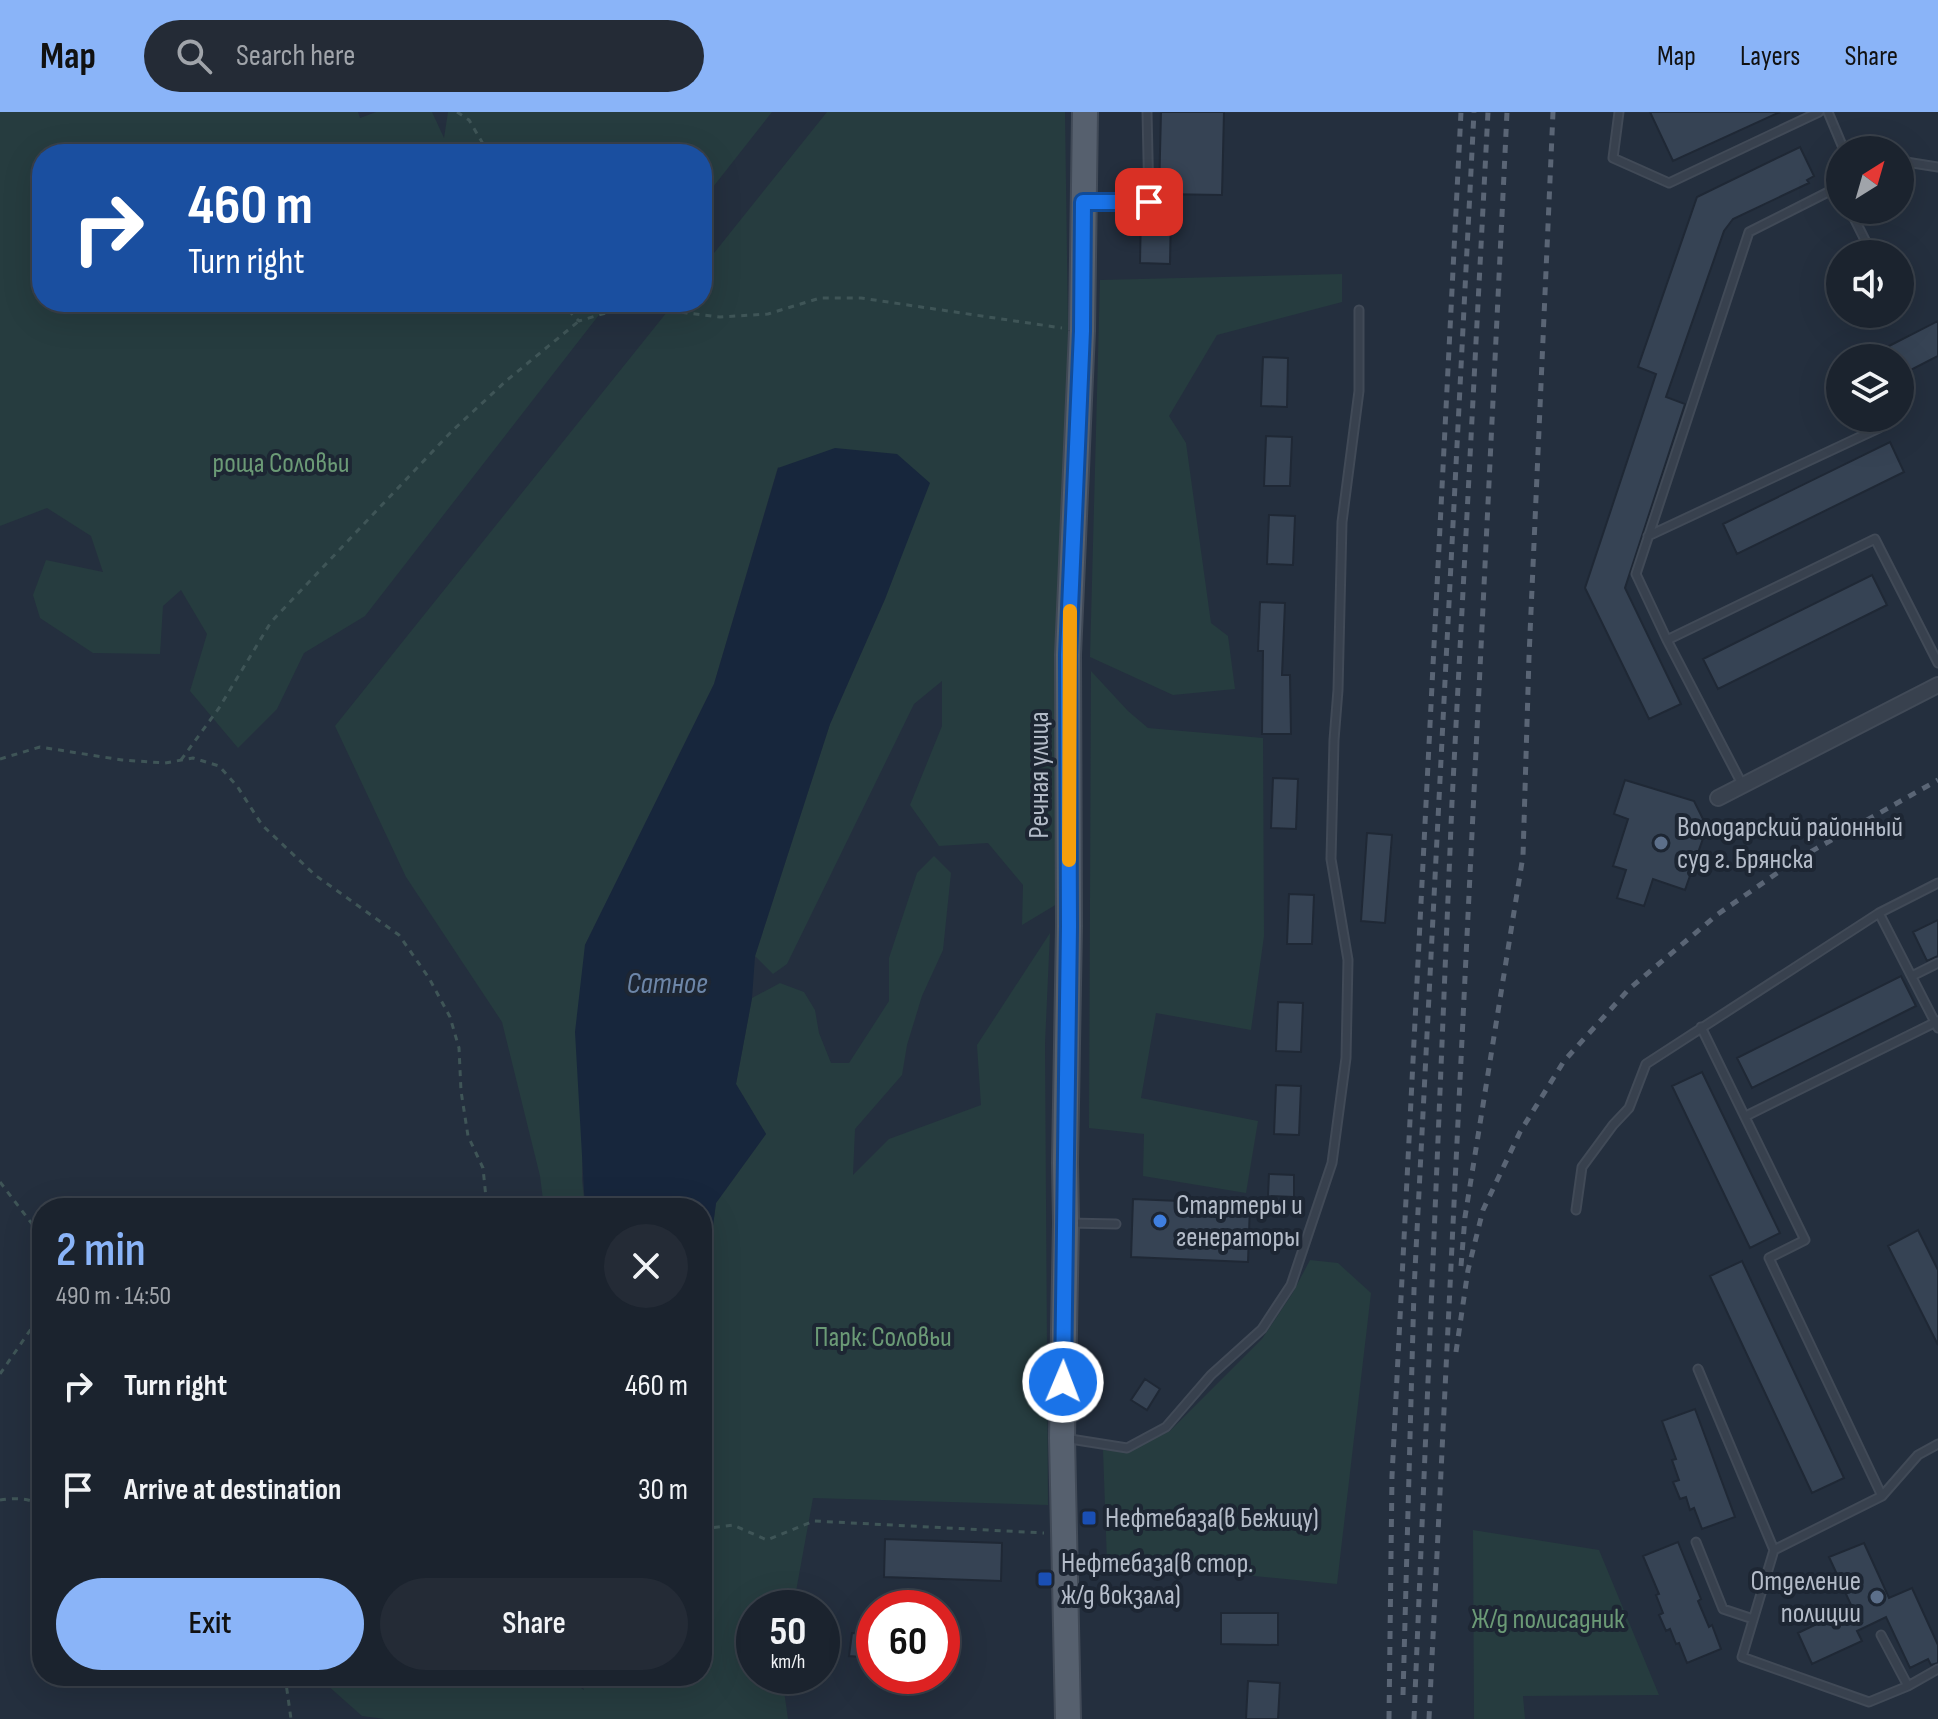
<!DOCTYPE html>
<meta charset="utf-8">
<style>
:root{--surface:#1b232e;--page:#242b36;--text:#f1f3f6;--muted:#a0a4aa;--line:#39404a;--accent:#8ab4f8}
body{margin:0;font-family:"Sofia Sans Condensed",sans-serif;background:var(--page);color:var(--text);height:100vh;display:flex;flex-direction:column;font-size:30px;white-space:nowrap}
*{box-sizing:border-box;margin:0}
p{font-size:26px;color:var(--muted)}
.icon{flex:none;width:44px;height:44px;fill:none;stroke:currentColor;stroke-width:2;stroke-linecap:round;stroke-linejoin:round}
.map{position:relative;flex:1;overflow:hidden}
.drawer{position:absolute;left:32px;top:1086px;width:680px;height:488px;display:flex;flex-direction:column;background:var(--surface);border-radius:32px;box-shadow:0 8px 32px #0002,0 0 0 2px var(--line)}
.drawer>*{flex:none}
.hud{position:absolute;left:32px;top:32px;width:680px;height:168px;border-radius:32px;box-shadow:0 8px 32px #0002,0 0 0 2px var(--line);background:#1a4fa0;color:#fff;overflow:hidden}
.needle{width:52px;rotate:37deg}
.buttons{position:absolute;left:1826px;top:24px;display:grid;gap:16px}
.buttons a{display:grid;place-items:center;width:88px;height:88px;border-radius:50%;background:var(--surface);box-shadow:0 8px 32px #0002,0 0 0 2px var(--line);font-size:40px}
.speed{position:absolute;left:736px;top:1478px;display:flex;gap:16px;font-size:40px;font-weight:700;text-align:center}
.speed>*{display:grid;place-content:center;width:104px;height:104px;border-radius:50%;background:var(--surface);box-shadow:0 8px 32px #0002,0 0 0 2px var(--line);line-height:1}
.speed small{font-size:20px;font-weight:400}
.speed .limit{border:12px solid #d22;background:#fff;color:#111}
.pin{position:absolute;display:grid;place-items:center;width:68px;height:68px;color:#fff;margin:-34px;border-radius:16px;box-shadow:0 4px 12px #0006}
.me{position:absolute;width:88px;margin:-44px;rotate:1deg;stroke-linejoin:round;filter:drop-shadow(0 0 6px #0008)}
.turn{display:flex;align-items:center;gap:28px;height:168px;padding:0 24px;font-size:36px}
.turn .icon{width:104px;height:104px;stroke-width:2.5}
.turn b{display:block;font-size:56px;line-height:68px}
.round{display:grid;place-items:center;flex:none;width:84px;height:84px;border-radius:42px;background:var(--page)}
.head{display:flex;align-items:center;justify-content:space-between;height:136px;padding:0 24px}
h1{font-size:48px;font-weight:600;line-height:60px;color:var(--accent)}
.button{display:flex;gap:16px;margin-top:auto;padding:16px 24px}
.button a{flex:1;height:92px;border-radius:48px;background:var(--accent);color:#111;font-size:32px;font-weight:600;line-height:92px;text-align:center}
.button a+a{background:var(--page);color:var(--text)}
ul{padding:0;list-style:none}
li{display:flex;align-items:center;gap:24px;height:104px;padding:0 24px}
li div{flex:1}
li b{display:block;font-size:30px}
li em{font-style:normal}
header{display:flex;align-items:center;gap:48px;box-sizing:border-box;height:112px;padding:0 40px;background:var(--accent);color:#111}
header strong{font-size:38px}
nav{display:flex;gap:44px;margin-inline-start:auto;font-size:28px}
.search{width:560px;height:72px;background:var(--page);display:flex;align-items:center;gap:20px;box-sizing:border-box;padding:0 28px;border-radius:44px;color:var(--muted);font-size:30px}
.map>svg:first-child{display:block}
.green{fill:#263c3f}
.water{fill:#17263c}
.building{fill:#364354;stroke:#1f2835;stroke-width:2}
.lines{fill:none;stroke-linecap:round;stroke-linejoin:round}
.lane-casing{stroke:#414a57;stroke-width:11}
.street-casing{stroke:#414a57;stroke-width:18}
.primary-casing{stroke:#414a57;stroke-width:28}
.path{stroke:#3f5557;stroke-width:3;stroke-dasharray:6 6;stroke-linecap:butt}
.lane{stroke:#38414e;stroke-width:7}
.street{stroke:#38414e;stroke-width:14}
.primary{stroke:#56606e;stroke-width:24}
.rail{stroke:#5a6575;stroke-width:5;stroke-dasharray:8 8;stroke-linecap:butt}
.route-casing{stroke:#114b97;stroke-width:20}
.route{stroke:#1a73e8;stroke-width:14}
.slow{stroke:#f59e0b;stroke-width:14}
.service-dot{fill:#5c6f8a;stroke:#1d2633;stroke-width:3}
.shop-dot{fill:#3f7fe0;stroke:#1d2633;stroke-width:3}
.transit-dot{fill:#1a4fb4;stroke:#1d2633;stroke-width:3}
.labels{text-anchor:middle;dominant-baseline:central;stroke-width:8;stroke-linejoin:round;paint-order:stroke}
.park-label{font-size:28px;fill:#6b9a76;stroke:#1d2633}
.street-label{font-size:28px;fill:#b4bcc9;stroke:#1d2633}
.poi-label{font-size:28px;fill:#b4bcc9;stroke:#1d2633;text-anchor:start}
.water-label{font-size:30px;font-style:italic;fill:#6d86a8;stroke:#1d2633}
</style>
<header>
<strong>Map</strong>
<div class="search"><svg class="icon" aria-label="search" viewBox="0 0 24 24"><circle cx="10" cy="10" r="6"/><path d="M15 15l6 6"/></svg>Search here</div>
<nav><a>Map</a><a>Layers</a><a>Share</a></nav>
</header>
<div class="map">
<svg width="1938" height="1607" viewBox="0 0 1938 1607">
<rect width="100%" height="100%" fill="#242f3e"/>
<path class="green" d="M0 0H358L360 6 376 0H432L444 26 448 0H772L702 89V42H42V190H609L365 504 304 541 277 597 238 636 190 579 207 522 181 478 163 494 160 542 93 541 40 506 33 483 46 448 103 460 91 424 47 396 0 414Z
M827 0H1065L1068 216 1062 789 1022 813 1023 773 988 731 939 734 910 693 942 614V569L914 592 787 852 773 862 755 844 830 612 885 487 900 447 778 355 714 572 585 833 582 1068 585 1096H544L540 1064 502 910 406 765 335 614 675 190H702V156Z
M1342 162V190L1217 223 1169 304 1186 331 1211 511 1228 524 1235 577 1173 583 1090 545 1100 168Z
M1091 559 1128 599 1148 616 1263 626 1264 824 1251 918 1156 901 1141 986 1258 1009 1246 1081 1143 1064 1144 1022 1089 1016Z
M934 744 951 761 943 838 922 884 907 933 902 963 855 1017 853 1063 889 1027 981 993 977 933 1050 821 1045 932 1048 1393 813 1386 793 1496H754V1564H782L788 1607H385L362 1604 317 1564H433L434 1570 460 1574 469 1564H563L584 1578 579 1564H702V1322L705 1320 702 1304V1165L707 1158 716 1091 766 1022 736 972 752 886 780 871 804 880 815 898 819 921 831 951H849L889 889V846L917 761Z
M1310 1148 1338 1151 1371 1181 1337 1472 1107 1450 1103 1338 1126 1340 1170 1319 1262 1227 1292 1182Z
M1473 1418 1599 1438 1659 1583 1523 1584 1525 1607H1474Z"/>
<path class="water" d="M835 336 897 342 930 371 885 487 830 612 755 844 752 886 736 972 766 1022 716 1091 707 1159 702 1165V1096H585L575 920 585 833 714 572 778 356Z"/>
<path class="building" d="M1161 0H1224L1222 83 1159 82Z
M1650 0H1780L1673 49Z
M1800 35 1814 64 1807 68 1809 71 1733 107 1724 119 1666 285 1685 292 1625 476 1681 592 1649 607 1585 476 1656 262 1638 255 1697 85Z
M1141 97H1171L1170 152 1140 151Z
M1938 209V244L1903 262 1900 246H1895L1889 234Z
M1263 245 1288 246 1287 295 1261 294Z
M1266 324 1292 325 1290 374H1264Z
M1890 330 1904 360 1737 442 1723 412Z
M1269 403 1295 404 1293 453 1267 452Z
M1872 463 1887 493 1718 577 1703 547Z
M1260 490 1285 491 1282 563H1290L1291 622H1262L1263 539H1258Z
M1273 666 1298 667 1296 717 1271 716Z
M1625 668 1694 689 1707 715 1685 778 1653 767 1644 794 1617 786 1626 758 1613 754 1628 707 1614 702Z
M1367 721 1392 723 1385 811 1361 809Z
M1289 782 1314 783 1312 832H1287Z
M1938 808V844L1927 849 1913 820Z
M1901 864 1916 894 1752 976 1737 946Z
M1278 890 1303 891 1301 940 1276 939Z
M1702 960 1780 1121 1750 1136 1672 974Z
M1276 973 1301 974 1299 1023 1274 1022Z
M1269 1062 1294 1063V1085L1268 1084Z
M1133 1087 1250 1092 1248 1150 1131 1145Z
M1918 1118 1938 1158V1233L1888 1134Z
M1742 1149 1844 1366 1812 1381 1710 1164Z
M1145 1267 1160 1277 1147 1298 1131 1288Z
M1695 1297 1735 1405 1702 1417 1694 1396 1690 1398 1686 1385 1680 1387 1673 1370 1679 1368 1672 1348 1676 1347 1662 1309Z
M885 1427 1002 1431 1001 1469 884 1465Z
M1678 1430 1701 1487 1698 1489 1709 1515 1712 1513 1721 1537 1687 1551 1679 1531 1676 1532 1670 1517 1666 1519 1659 1503 1663 1501 1656 1483 1659 1482 1643 1444Z
M1864 1431 1889 1486 1912 1476 1938 1533V1551L1931 1553 1928 1547 1910 1556 1886 1505 1857 1519 1862 1529 1812 1552 1798 1521 1852 1495 1829 1445Z
M1221 1501H1278V1533L1221 1532Z
M852 1521 874 1523V1546L849 1544Z
M1248 1569 1280 1571 1278 1607H1246Z"/>
<g class="lines">
<g class="lane-casing">
<path id="lane" d="M1619 0 1613 46 1669 71 1819 0
M1828 0 1844 38
M1900 49 1938 55
M1089 90H1149L1147 0
M1850 98 1872 142
M1648 424 1879 316
M1667 528 1875 427 1938 551
M1742 672 1667 528 1636 462 1749 120 1840 74
M1879 801 1938 916
M1912 864 1938 851
M1701 915 1805 1128 1769 1146 1882 1384
M1746 1004 1938 909
M1576 1098 1582 1055 1613 1013 1629 996 1646 952 1879 801 1938 771
M1069 1111 1116 1112
M1698 1257 1774 1438 1882 1384 1918 1343 1938 1332
M1064 1326 1127 1336 1166 1315 1211 1263 1262 1217 1291 1173 1332 1051 1346 946 1348 848 1331 747 1334 628 1338 578 1342 410 1359 279V198
M1696 1430 1723 1497 1753 1507
M1774 1438 1742 1545 1869 1590 1908 1574 1938 1557
M1881 1523 1908 1574"/>
</g>
<g class="street-casing">
<path id="street" d="M1718 686 1938 573"/>
</g>
<g class="primary-casing">
<path id="primary" d="M1068 1607 1062 1326 1066 1111 1065 1051 1069 814 1068 543 1082 219 1085 0"/>
</g>
<path class="path" d="M457 0 469 8 489 42
M560 190 579 209 629 194 720 205 768 202 820 186H861L1062 216
M0 647 40 635 122 648 165 651 193 646 219 654 237 674 262 713 315 763 399 823 429 866 450 905 459 936 461 979 468 1024 483 1056 487 1096
M181 648 219 596 271 510 452 319 506 269 579 209
M0 1070 42 1125
M0 1262 42 1201
M0 1388C14 1386 31 1385 42 1395
M702 1417 733 1413 767 1428 814 1409 1044 1421
M285 1564 291 1607"/>
<use href="#lane" class="lane"/>
<use href="#street" class="street"/>
<use href="#primary" class="primary"/>
<path class="rail" d="M1461 1154 1465 1105 1523 744 1529 545 1553 0
M1456 1240 1468 1158 1483 1098 1520 1020 1564 949 1629 877 1718 802 1796 748 1938 668
M1403 1583 1414 1178 1474 0
M1389 1607 1392 1364 1461 0
M1414 1607 1452 690 1488 0
M1429 1607 1507 0"/>
</g>
<g class="lines">
<g class="route-casing">
<path id="route" d="M1063 1270 1069 814 1068 543 1082 219 1083 90H1149"/>
</g>
<use href="#route" class="route"/>
<path class="slow" d="M1069 748 1070 499"/>
</g>
<g class="service-dot">
<circle cx="1661" cy="731" r="8"/>
<circle cx="1877" cy="1485" r="8"/>
</g>
<circle class="shop-dot" cx="1160" cy="1109" r="8"/>
<g class="transit-dot">
<rect x="1081" y="1398" width="16" height="16" rx="4"/>
<rect x="1037" y="1459" width="16" height="16" rx="4"/>
</g>
<g class="labels">
<g class="park-label">
<text x="281" y="351">роща Соловьи</text>
<text x="883" y="1225">Парк: Соловьи</text>
<text x="1548" y="1507">Ж/д полисадник</text>
</g>
<g class="street-label">
<text transform="translate(1039 663) rotate(-90)">Речная улица</text>
</g>
<g class="poi-label">
<text x="1677" y="715">Володарский районный<tspan x="1677" dy="32">суд г. Брянска</tspan></text>
<text x="1176" y="1093">Стартеры и<tspan x="1176" dy="32">генераторы</tspan></text>
<text x="1105" y="1406">Нефтебаза(в Бежицу)</text>
<text x="1061" y="1451">Нефтебаза(в стор.<tspan x="1061" dy="32">ж/д вокзала)</tspan></text>
<text x="1861" y="1469" text-anchor="end">Отделение<tspan x="1861" dy="32">полиции</tspan></text>
</g>
<g class="water-label">
<text x="667" y="872">Сатное</text>
</g>
</g>
</svg>
<div class="buttons">
<a><svg class="needle" viewBox="-14 -14 28 28"><path d="M0-13l5 13h-10z" fill="#e53935"/><path d="M0 13l5-13h-10z" fill="#a0a4aa"/></svg></a>
<a><svg class="icon" aria-label="sound" viewBox="0 0 24 24"><path d="M4 9h4l5-4v14l-5-4H4zM17 9q2 3 0 6"/></svg></a>
<a><svg class="icon" aria-label="layers" viewBox="0 0 24 24"><path d="M12 4l9 5-9 5-9-5zM3 14l9 5 9-5"/></svg></a>
</div>
<div class="speed"><div>50<small>km/h</small></div><div class="limit">60</div></div>
<div class="pin" style="left:1149px;top:90px;background:#d93025"><svg class="icon" aria-label="arrive" viewBox="0 0 24 24"><path d="M6 21V4h12l-3 4 3 4H6"/></svg></div>
<svg class="me" style="left:1063px;top:1270px" viewBox="-20 -20 40 40"><circle r="17" fill="#1a73e8" stroke="#fff" stroke-width="3"/><path d="M0-11L8 9 0 5-8 9z" fill="#fff"/></svg>
<div class="hud">
<div class="turn"><svg class="icon" aria-label="right" viewBox="0 0 24 24"><path d="M7 20v-9h11M14 6l5 5-5 5"/></svg><div><b>460 m</b>Turn right</div></div>
</div>
<section class="drawer">
<div class="head"><div><h1>2 min</h1><p>490 m · 14:50</p></div><a class="round"><svg class="icon" aria-label="close" viewBox="0 0 24 24"><path d="M6 6l12 12M18 6L6 18"/></svg></a></div>
<ul>
<li><svg class="icon" aria-label="right" viewBox="0 0 24 24"><path d="M7 20v-9h11M14 6l5 5-5 5"/></svg><div><b>Turn right</b></div><em>460 m</em></li>
<li><svg class="icon" aria-label="arrive" viewBox="0 0 24 24"><path d="M6 21V4h12l-3 4 3 4H6"/></svg><div><b>Arrive at destination</b></div><em>30 m</em></li>
</ul>
<div class="button"><a>Exit</a><a>Share</a></div>
</section>
</div>
